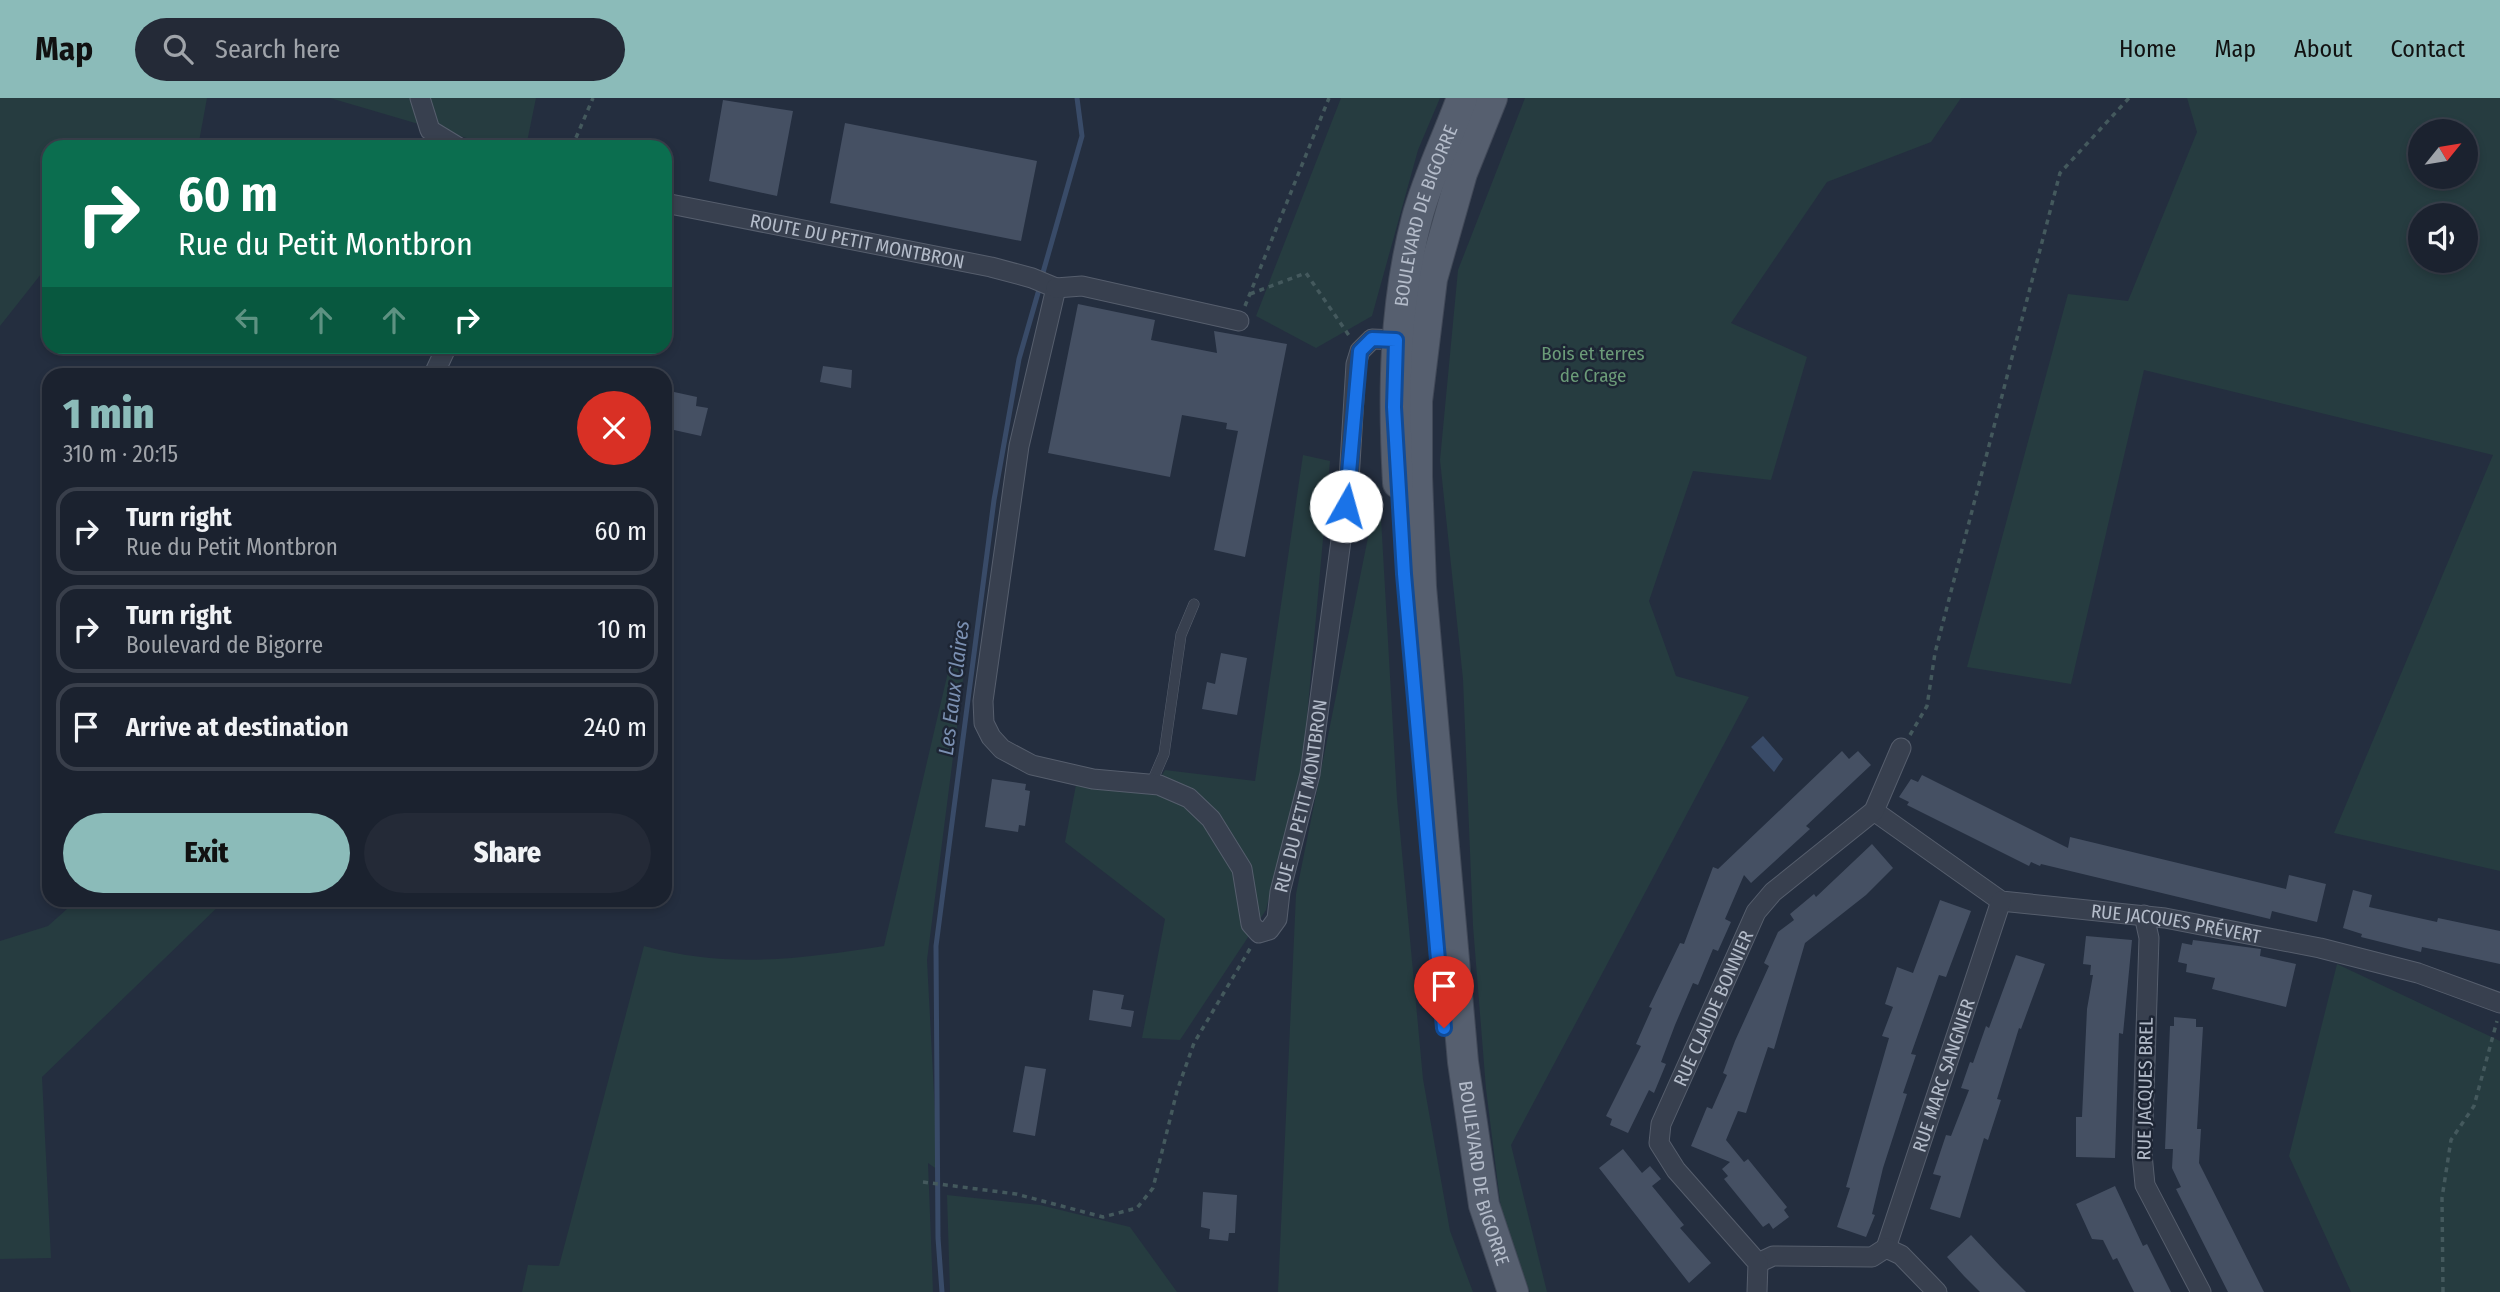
<!DOCTYPE html>
<meta charset="utf-8">
<style>
:root{--surface:#1b222f;--page:#242a37;--text:#f1f3f6;--muted:#a0a4aa;--line:#393f4b;--accent:#8bbbb9}
body{margin:0;font-family:"Fira Sans Condensed",sans-serif;background:var(--page);color:var(--text);height:100vh;display:flex;flex-direction:column;font-size:26px;white-space:nowrap}
*{box-sizing:border-box;margin:0}
p{font-size:23px;color:var(--muted)}
.icon{flex:none;width:38px;height:38px;fill:none;stroke:currentColor;stroke-width:2;stroke-linecap:round;stroke-linejoin:round}
.map{position:relative;flex:1;overflow:hidden}
.panel{position:absolute;left:42px;top:270px;width:630px;height:539px;display:flex;flex-direction:column;background:var(--surface);border-radius:21px;box-shadow:0 4px 10px #0003,0 0 0 2px var(--line)}
.panel>*{flex:none}
.banner{position:absolute;left:42px;top:42px;width:630px;height:214px;border-radius:21px;box-shadow:0 4px 10px #0003,0 0 0 2px var(--line);background:#0b6e4f;color:#fff;overflow:hidden}
.needle{width:46px;rotate:60deg}
.fabs{position:absolute;left:2408px;top:21px;display:grid;gap:14px}
.fabs a{display:grid;place-items:center;width:70px;height:70px;border-radius:50%;background:var(--surface);box-shadow:0 4px 10px #0003,0 0 0 2px var(--line);font-size:35px}
.pin{position:absolute;display:grid;place-items:center;width:60px;height:60px;color:#fff;margin:-72px -30px;border-radius:50% 50% 50% 0;rotate:-45deg;box-shadow:0 0 7px #0007}
.pin .icon{rotate:45deg}
.me{position:absolute;width:77px;margin:-38px;rotate:7deg;stroke-linejoin:round;filter:drop-shadow(0 0 5px #0008)}
.turn{display:flex;align-items:center;gap:24px;height:147px;padding:0 21px;font-size:32px}
.turn .icon{width:91px;height:91px;stroke-width:2.5}
.turn b{display:block;font-size:49px;line-height:60px}
.lanes{display:flex;align-items:center;height:66px;padding:0 21px;background:#0003;justify-content:center;gap:35px;direction:ltr}
.lanes .off{opacity:.35}
.round{display:grid;place-items:center;flex:none;width:74px;height:74px;border-radius:37px;background:var(--page)}
.head{display:flex;align-items:center;justify-content:space-between;height:119px;padding:0 21px}
h1{font-size:42px;font-weight:800;line-height:52px;color:var(--accent)}
.cta{display:flex;gap:14px;margin-top:auto;padding:14px 21px}
.cta a{flex:1;height:80px;border-radius:42px;background:var(--accent);color:#111;font-size:28px;font-weight:800;line-height:80px;text-align:center}
.cta a+a{background:var(--page);color:var(--text)}
ul{padding:0;list-style:none}
li{display:flex;align-items:center;gap:21px;height:88px;margin:0 14px 10px;padding:0 7px;border:4px solid var(--line);border-radius:21px}
li div{flex:1}
li b{display:block;font-size:26px}
li em{font-style:normal}
header{display:flex;align-items:center;gap:42px;box-sizing:border-box;height:98px;padding:0 35px;background:var(--accent);color:#111}
header strong{font-size:33px}
nav{display:flex;gap:38px;margin-inline-start:auto;font-size:24px}
.search{width:490px;height:63px;background:var(--page);display:flex;align-items:center;gap:18px;box-sizing:border-box;padding:0 24px;border-radius:38px;color:var(--muted);font-size:26px}
.map>svg:first-child{display:block}
.green{fill:#263c40;fill-rule:evenodd}
.water{fill:#394b68}
.lines{fill:none;stroke-linecap:round;stroke-linejoin:round}
.stream{stroke:#394b68;stroke-width:5}
.building{fill:#455063}
.service-casing{stroke:#565e6d;stroke-width:11}
.minor-casing{stroke:#565e6d;stroke-width:21}
.primary-casing{stroke:#414958;stroke-width:32}
.path{stroke:#44595d;stroke-width:3.5;stroke-dasharray:5 5;stroke-linecap:butt}
.service{stroke:#38404f;stroke-width:10}
.minor{stroke:#38404f;stroke-width:19}
.primary{stroke:#565f6f;stroke-width:30}
.route-casing{stroke:#114b97;stroke-width:18}
.route{stroke:#1a73e8;stroke-width:12}
.labels{text-anchor:middle;dominant-baseline:central;stroke-width:5;stroke-linejoin:round;paint-order:stroke}
.street-label{font-size:19px;fill:#b4bcca;stroke:#1d2534}
.park-label{font-size:19px;fill:#6b9b78;stroke:#1d2534}
.water-label{font-size:21px;font-style:italic;fill:#7b90b2;stroke:#1d2534}
</style>
<header>
<strong>Map</strong>
<div class="search"><svg class="icon" aria-label="search" viewBox="0 0 24 24"><circle cx="10" cy="10" r="6"/><path d="M15 15l6 6"/></svg>Search here</div>
<nav><a>Home</a><a>Map</a><a>About</a><a>Contact</a></nav>
</header>
<div class="map">
<svg width="2500" height="1194" viewBox="0 0 2500 1194">
<rect width="100%" height="100%" fill="#242e3f"/>
<path class="green" d="M0 0H207L198 49H49V166L0 228Z
M330 0H536L526 49H497Z
M1341 0H1440L1418 52 1372 218 1316 250 1256 218Z
M1525 0H1961L1931 44 1827 84 1731 225 1807 259 1771 382 1693 373 1649 503 1676 578 1749 599 1511 1047 1547 1194H1530L1503 1127 1486 991 1473 828 1463 581 1440 362 1458 172Z
M2187 0H2500V773L2334 735 2493 357 2144 272 2071 586 1967 569 2068 196 2128 203 2197 34ZM2420 33H2466V79H2420ZM2420 117H2466V163H2420Z
M1303 357 1330 363 1303 664 1266 812 1180 942 1142 940 1165 821 1065 744 1076 687 1152 694 1165 672 1255 683Z
M1379 385 1397 701 1423 981 1450 1133 1473 1194H1278L1296 796Z
M952 557 966 558 927 862 938 1072 928 1065 933 1194H522L528 1167 559 1168 644 848C728 871 799 861 884 848Z
M77 802H225L42 979 51 1160 0 1161V843L48 828Z
M2337 866 2500 943V1194H2351L2289 1058Z
M947 1097 1040 1107 1130 1129 1177 1194H950Z"/>
<path class="water" d="M1763 638 1783 661 1774 674 1751 649Z"/>
<g class="lines">
<path class="stream" d="M1042 178 1082 38 1077 0
M942 1194 938 1140 936 848 994 402 1019 261 1040 188"/>
</g>
<path class="building" d="M723 2 793 13 777 98 709 83Z
M845 25 1037 63 1021 143 830 105Z
M1078 206 1155 222 1151 242 1217 255 1214 233 1287 246 1245 459 1214 452 1238 333 1226 331 1227 325 1182 317 1170 379 1048 355Z
M823 268 852 272 851 290 820 284Z
M665 292 697 299 696 308 708 310 701 338 665 330Z
M1221 555 1247 560 1237 617 1202 611 1207 584 1215 586Z
M1842 653 1849 661 1858 653 1871 667 1806 728 1810 731 1751 785 1744 777 1725 821 1731 824 1718 853 1713 851 1698 887 1693 885 1675 927 1661 964 1666 966 1654 995 1649 992 1628 1035 1610 1027 1612 1021 1606 1018 1641 948 1636 946 1652 910 1649 909 1680 845 1684 846 1713 769 1718 771Z
M1922 677 2068 750 2070 739 2286 791 2289 777 2326 786 2317 824 2272 813 2270 821 2041 766 2040 768 2031 764 2029 768 1907 707 1909 704 1899 699 1911 681 1918 684Z
M992 681 1026 686 1025 692 1030 693 1025 728 1019 727 1018 734 985 729Z
M1872 746 1893 770 1866 797 1805 845 1774 951 1768 949 1746 1015 1738 1013 1726 1042 1744 1064 1748 1061 1787 1109 1784 1112 1789 1119 1773 1131 1769 1125 1763 1129 1724 1081 1728 1078 1722 1071 1730 1064 1691 1048 1707 1009 1712 1011 1727 977 1723 975 1735 943 1769 868 1764 865 1778 834 1794 822 1790 816 1814 796 1816 799Z
M2353 792 2372 797 2369 809 2437 824 2438 820 2500 833V866L2422 849 2421 854 2361 839 2362 836 2343 830Z
M1940 802 1971 813 1946 879 1939 877 1911 956 1916 957 1903 995 1907 996 1883 1070 1872 1116 1875 1117 1866 1139 1837 1129 1850 1090 1846 1089 1889 940 1882 938 1893 909 1885 906 1897 869 1913 875Z
M2086 838 2132 842 2123 936 2119 935 2115 1060 2076 1059V1019H2082L2087 911 2093 877H2090L2091 867 2083 866Z
M2193 842 2261 851 2260 858 2296 866 2286 909 2212 891 2215 880 2186 874 2187 866 2178 864 2182 845 2192 847Z
M2016 857 2045 866 2021 931 2019 930 1997 1001 2001 1002 1988 1042 1984 1040 1960 1120 1930 1111 1941 1078 1933 1076 1946 1037 1951 1038 1969 992 1961 990 1970 964 1973 965 1986 928 1989 930Z
M1093 892 1124 897 1121 911 1134 913 1131 929 1089 922Z
M2174 919 2196 921V929H2203L2197 1031H2201L2199 1065 2264 1194H2228L2176 1091 2181 1089 2172 1070 2173 1051H2165L2170 928H2174Z
M1025 968 1046 971 1035 1038 1013 1034Z
M1623 1051 1642 1075 1650 1068 1661 1081 1652 1088 1684 1127 1680 1130 1711 1165 1689 1185 1599 1070Z
M2115 1088 2143 1148 2147 1146 2171 1194H2134L2117 1160 2113 1162 2103 1142 2092 1141 2076 1106Z
M1203 1094 1237 1097 1235 1135H1229L1228 1143 1209 1141 1210 1131 1201 1129Z
M1971 1137 2000 1168 2026 1194H1980L1964 1178 1947 1159Z"/>
<g class="lines">
<g class="service-casing">
<path id="service" d="M1151 686 1164 656 1181 537 1194 506"/>
</g>
<g class="minor-casing">
<g id="minor">
<path d="M420 0 430 32 458 49"/>
<path id="s1" d="M665 105 991 169 1032 180 1056 190"/>
<path id="s2" d="M1056 190 1019 348 983 603 984 625 991 639 1002 651 1032 667 1093 681 1159 687 1189 700 1211 721 1242 771 1251 826 1259 835 1269 832 1277 821 1280 794 1310 676 1349 382 1356 266 1360 253 1372 241 1396 242"/>
<path d="M1056 190 1082 188 1239 223"/>
<path d="M434 276 447 248"/>
<path id="s3" d="M1874 713 2001 803 2165 820 2320 850 2418 875 2500 905"/>
<path d="M2144 817 2149 840 2142 1056 2145 1087 2201 1194"/>
<path id="s4" d="M1886 1150 2001 803"/>
<path d="M1758 1165 1773 1158 1872 1159 1886 1150 1901 1157 1937 1194"/>
<path id="s5" d="M1757 1194 1758 1165 1676 1072 1659 1045 1661 1026 1756 814 1773 794 1874 713 1901 650"/>
</g>
</g>
<g class="primary-casing">
<g id="primary">
<path id="s6" d="M1492 0 1462 75 1432 181 1417 303V378L1421 489 1463 964 1484 1107 1513 1194"/>
<path id="s7" d="M1398 385C1393 295 1394 208 1417 120 1428 79 1448 39 1462 0"/>
</g>
</g>
<path class="path" d="M572 49 593 0
M1250 196 1306 175 1350 239
M1245 208 1329 0
M1910 637 1927 608 1935 555 2060 75 2129 0
M923 1084 1016 1096 1103 1119 1137 1110 1153 1090 1177 993 1194 945 1251 849
M2443 1194 2442 1100 2451 1042 2474 1008 2497 923"/>
<use href="#service" class="service"/>
<use href="#minor" class="minor"/>
<use href="#primary" class="primary"/>
</g>
<g class="lines">
<g class="route-casing">
<path id="route" d="M1346 408 1360 253 1372 241 1396 242 1394 309 1404 476 1444 930"/>
</g>
<use href="#route" class="route"/>
</g>
<g class="labels">
<g class="street-label">
<text stroke="none"><textPath href="#s7" startOffset="271">BOULEVARD DE BIGORRE</textPath></text>
<text stroke="none"><textPath href="#s1" startOffset="196">ROUTE DU PETIT MONTBRON</textPath></text>
<text stroke="none"><textPath href="#s2" startOffset="976">RUE DU PETIT MONTBRON</textPath></text>
<text stroke="none"><textPath href="#s3" startOffset="332">RUE JACQUES PRÉVERT</textPath></text>
<text stroke="none"><textPath href="#s5" startOffset="331">RUE CLAUDE BONNIER</textPath></text>
<text stroke="none"><textPath href="#s4" startOffset="182">RUE MARC SANGNIER</textPath></text>
<text transform="translate(2145 991) rotate(-89)">RUE JACQUES BREL</text>
<text stroke="none"><textPath href="#s6" startOffset="1090">BOULEVARD DE BIGORRE</textPath></text>
</g>
<g class="park-label">
<text x="1593" y="255">Bois et terres<tspan x="1593" dy="22">de Crage</tspan></text>
</g>
<g class="water-label">
<text transform="translate(954 590) rotate(-83)">Les Eaux Claires</text>
</g>
</g>
</svg>
<div class="fabs">
<a><svg class="needle" viewBox="-14 -14 28 28"><path d="M0-13l5 13h-10z" fill="#e53935"/><path d="M0 13l5-13h-10z" fill="#a0a4aa"/></svg></a>
<a><svg class="icon" aria-label="sound" viewBox="0 0 24 24"><path d="M4 9h4l5-4v14l-5-4H4zM17 9q2 3 0 6"/></svg></a>
</div>
<div class="pin" style="left:1444px;top:930px;background:#d93025"><svg class="icon" aria-label="arrive" viewBox="0 0 24 24"><path d="M6 21V4h12l-3 4 3 4H6"/></svg></div>
<svg class="me" style="left:1346px;top:408px" viewBox="-20 -20 40 40"><circle r="19" fill="#fff"/><path d="M0-13L10 11 0 6-10 11z" fill="#1a73e8"/></svg>
<div class="banner">
<div class="turn"><svg class="icon" aria-label="right" viewBox="0 0 24 24"><path d="M7 20v-9h11M14 6l5 5-5 5"/></svg><div><b>60 m</b>Rue du Petit Montbron</div></div>
<div class="lanes"><svg class="icon off" aria-label="left" viewBox="0 0 24 24"><path d="M17 20v-9H6M10 6l-5 5 5 5"/></svg><svg class="icon off" aria-label="ahead" viewBox="0 0 24 24"><path d="M12 20V5M6 11l6-6 6 6"/></svg><svg class="icon off" aria-label="ahead" viewBox="0 0 24 24"><path d="M12 20V5M6 11l6-6 6 6"/></svg><svg class="icon" aria-label="right" viewBox="0 0 24 24"><path d="M7 20v-9h11M14 6l5 5-5 5"/></svg></div>
</div>
<section class="panel">
<div class="head"><div><h1>1 min</h1><p>310 m · 20:15</p></div><a class="round" style="background:#d93025;color:#fff"><svg class="icon" aria-label="close" viewBox="0 0 24 24"><path d="M6 6l12 12M18 6L6 18"/></svg></a></div>
<ul>
<li><svg class="icon" aria-label="right" viewBox="0 0 24 24"><path d="M7 20v-9h11M14 6l5 5-5 5"/></svg><div><b>Turn right</b><p>Rue du Petit Montbron</p></div><em>60 m</em></li>
<li><svg class="icon" aria-label="right" viewBox="0 0 24 24"><path d="M7 20v-9h11M14 6l5 5-5 5"/></svg><div><b>Turn right</b><p>Boulevard de Bigorre</p></div><em>10 m</em></li>
<li><svg class="icon" aria-label="arrive" viewBox="0 0 24 24"><path d="M6 21V4h12l-3 4 3 4H6"/></svg><div><b>Arrive at destination</b></div><em>240 m</em></li>
</ul>
<div class="cta"><a>Exit</a><a>Share</a></div>
</section>
</div>
